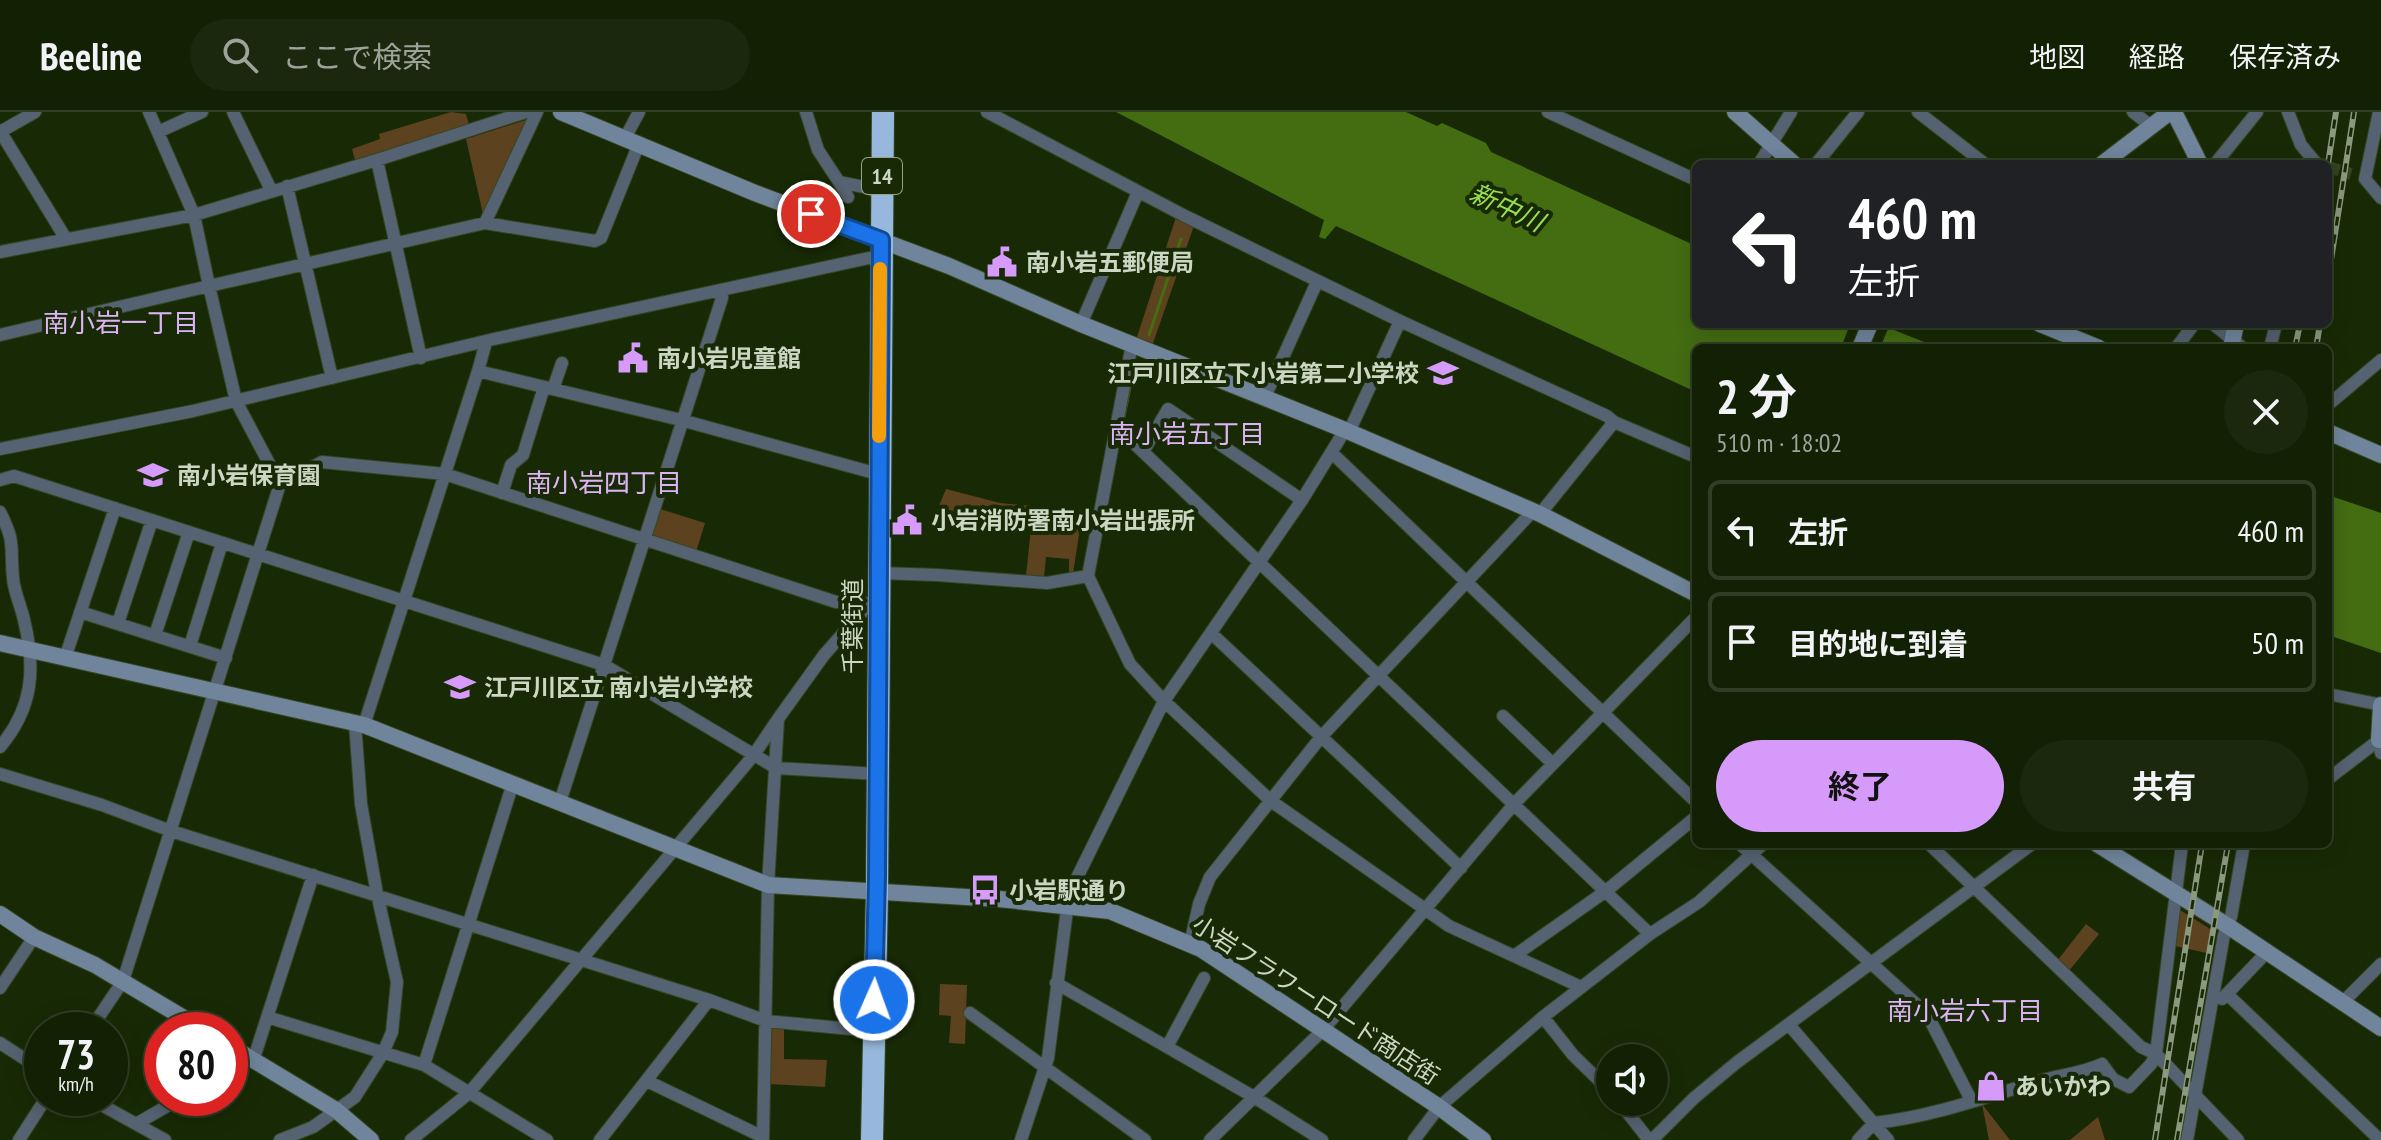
<!DOCTYPE html>
<html lang="ja">
<meta charset="utf-8">
<style>
:root{--surface:#122004;--page:#1b280e;--text:#f1f3f6;--muted:#9ca39a;--line:#313e26;--accent:#d69bfa}
body{margin:0;font-family:"PT Sans Narrow","Noto Sans JP",sans-serif;background:var(--page);color:var(--text);height:100vh;display:flex;flex-direction:column;font-size:30px;white-space:nowrap}
*{box-sizing:border-box;margin:0}
p{font-size:26px;color:var(--muted)}
.icon{flex:none;width:44px;height:44px;fill:none;stroke:currentColor;stroke-width:2;stroke-linecap:round;stroke-linejoin:round}
.map{position:relative;flex:1;overflow:hidden}
.sheet{position:absolute;left:1692px;top:232px;width:640px;height:504px;display:flex;flex-direction:column;background:var(--surface);border-radius:12px;box-shadow:0 4px 20px #0003,0 0 0 2px var(--line)}
.sheet>*{flex:none}
.guide{position:absolute;left:1692px;top:48px;width:640px;height:168px;border-radius:12px;box-shadow:0 4px 20px #0003,0 0 0 2px var(--line);background:#202124;color:#fff;overflow:hidden}
.buttons{position:absolute;left:1596px;top:932px;display:grid;gap:16px}
.buttons a{display:grid;place-items:center;width:72px;height:72px;border-radius:50%;background:var(--surface);box-shadow:0 4px 20px #0003,0 0 0 2px var(--line);font-size:40px}
.speed{position:absolute;left:24px;top:900px;display:flex;gap:16px;font-size:40px;font-weight:700;text-align:center}
.speed>*{display:grid;place-content:center;width:104px;height:104px;border-radius:50%;background:var(--surface);box-shadow:0 4px 20px #0003,0 0 0 2px var(--line);line-height:1}
.speed small{font-size:20px;font-weight:400}
.speed .limit{border:12px solid #d22;background:#fff;color:#111}
.pin{position:absolute;display:grid;place-items:center;width:68px;height:68px;color:#fff;margin:-34px;border:4px solid #fff;border-radius:50%;box-shadow:0 2px 8px #0007}
.me{position:absolute;width:88px;margin:-44px;rotate:2deg;stroke-linejoin:round;filter:drop-shadow(0 0 6px #0008)}
.turn{display:flex;align-items:center;gap:28px;height:168px;padding:0 24px;font-size:36px}
.turn .icon{width:104px;height:104px;stroke-width:2.5}
.turn b{display:block;font-size:56px;line-height:68px}
.round{display:grid;place-items:center;flex:none;width:84px;height:84px;border-radius:42px;background:var(--page)}
.overview{display:flex;align-items:center;justify-content:space-between;height:136px;padding:0 24px}
h1{font-size:48px;font-weight:700;line-height:60px}
.action{display:flex;gap:16px;margin-top:auto;padding:16px 24px}
.action a{flex:1;height:92px;border-radius:48px;background:var(--accent);color:#111;font-size:32px;font-weight:700;line-height:92px;text-align:center}
.action a+a{background:var(--page);color:var(--text)}
ul{padding:0;list-style:none}
li{display:flex;align-items:center;gap:24px;height:100px;margin:0 16px 12px;padding:0 8px;border:4px solid var(--line);border-radius:12px}
li div{flex:1}
li b{display:block;font-size:30px}
li em{font-style:normal}
header{display:flex;align-items:center;gap:48px;box-sizing:border-box;height:112px;padding:0 40px;background:var(--surface);border-bottom:2px solid var(--line)}
header strong{font-size:38px}
nav{display:flex;gap:44px;margin-inline-start:auto;font-size:28px}
.search{width:560px;height:72px;background:var(--page);display:flex;align-items:center;gap:20px;box-sizing:border-box;padding:0 28px;border-radius:44px;color:var(--muted);font-size:30px}
.map>svg:first-child{display:block}
.green{fill:#5d421f}
.water{fill:#446d12}
.pier{fill:#182a05}
.lines{fill:none;stroke-linecap:round;stroke-linejoin:round}
.stream{stroke:#446d12;stroke-width:3}
.street-tunnel{stroke:#334421;stroke-width:12;stroke-dasharray:12 6;stroke-linecap:butt}
.street-casing{stroke:#354623;stroke-width:14}
.secondary-casing{stroke:#354623;stroke-width:18}
.highway-casing{stroke:#354623;stroke-width:24}
.street{stroke:#556271;stroke-width:12}
.secondary{stroke:#70859c;stroke-width:16}
.highway{stroke:#97b8dc;stroke-width:22}
.rail-casing{stroke:#8b997f;stroke-width:6}
.rail{stroke:#182a05;stroke-width:3;stroke-dasharray:9;stroke-linecap:butt}
.route-casing{stroke:#114b97;stroke-width:20}
.route{stroke:#1a73e8;stroke-width:14}
.slow{stroke:#f59e0b;stroke-width:14}
.labels{text-anchor:middle;dominant-baseline:central;stroke-width:8;stroke-linejoin:round;paint-order:stroke}
.shield{fill:#182a05;stroke:#95a389;stroke-width:2}
.shield-label{font-size:22px;font-weight:bold;fill:#cbd7c2}
.poi-label{font-size:24px;font-weight:bold;fill:#cbd7c2;stroke:#182a05;text-anchor:start}
.street-label{font-size:24px;fill:#cbd7c2;stroke:#182a05}
.water-label{font-size:26px;font-style:italic;fill:#99de50;stroke:#182a05}
.neighbourhood-label{font-size:26px;fill:#dcb4f6;stroke:#182a05}
</style>
<header>
<strong>Beeline</strong>
<div class="search"><svg class="icon" aria-label="search" viewBox="0 0 24 24"><circle cx="10" cy="10" r="6"/><path d="M15 15l6 6"/></svg>ここで検索</div>
<nav><a>地図</a><a>経路</a><a>保存済み</a></nav>
</header>
<div class="map">
<svg width="2381" height="1028" viewBox="0 0 2381 1028">
<rect width="100%" height="100%" fill="#182a05"/>
<path class="green" d="M451 0 466 2 469 13 355 48 352 37 380 27 379 22Z
M526 8 527 9 483 102 466 27Z
M1177 102 1195 111 1152 234 1136 228Z
M946 377 1000 391 1099 400 1095 419 1080 416 1073 462 1069 463V447L1046 445 1044 465 1026 464 1031 416 965 406 937 399Z
M657 396 705 411 696 440 647 424Z
M2180 798 2215 820 2211 842 2175 834Z
M2086 812 2099 822 2068 860 2057 849Z
M940 872 967 873 965 932 949 931 951 904 939 903Z
M770 914 784 915V947L827 948 825 975 769 972Z
M1982 992 2010 1028H1989Z
M2098 1005 2105 1028H2070Z"/>
<path class="water" d="M1116 0H1406L1437 14 1442 11 1486 31 1491 40 1696 134V212H1879L1939 236H1696V280L1336 114 1325 127 1319 125 1324 108Z
M2328 383 2381 401V541L2328 523Z"/>
<path class="pier" d="M1850 212H1890L1880 236H1841Z"/>
<g class="lines">
<path class="stream" d="M1149 223 1181 127
M1124 305 1132 265"/>
<path class="street-tunnel" d="M2328 55 2351 62"/>
<g class="street-casing">
<path id="street" d="M149 0 194 103 209 174 485 111 595 129 601 126 638 34
M233 0 271 78
M806 0 818 38 839 70 869 76 882 84
M987 0 1183 103 1400 209
M1548 0 1696 68
M1918 0 1985 52
M2133 0 2151 14
M2288 0 2301 33 2316 51
M2379 0 2365 67 2381 86
M0 19 66 127
M0 20 35 0
M158 20 202 0
M624 28 639 0
M377 48 421 246
M1759 52 1791 0
M1816 52 1858 0
M2215 52 2257 0
M839 70 848 85
M287 74 332 266
M485 111 537 0
M0 140 194 103 377 48 526 0
M1081 212 1138 80
M2213 212 2243 236
M0 223 209 174 236 289 280 372 123 869 90 918
M1132 232 1088 464 1130 552 1164 589 1271 689 1449 814 1581 875
M2176 236 2194 212
M2270 236 2276 212
M478 259 681 308 878 362
M553 277 562 251
M1264 287 1317 170
M2328 293 2381 248
M1115 316 1120 318 1650 822
M1349 320 1400 209 1607 304 1614 310 1696 345
M0 337 193 299 494 227 869 146 881 147
M1143 340 1168 297 1302 388
M1332 341 1696 690
M0 368 14 364 604 553 776 656 878 662
M280 372 322 350 445 362 836 490 878 492
M502 381 511 353 523 343 544 275
M0 400C16 431 10 435 13 466 14 480 21 494 24 508 36 557 33 596 0 635
M1540 402 1614 310
M879 461 937 463 1047 471 1088 464
M80 500 226 546
M118 511 152 408
M1211 521 1461 756
M155 523 189 420
M190 534 222 431
M65 546 115 396
M2328 582 2381 593
M1503 604 1553 652
M364 613 478 259 486 230
M0 662 102 693 171 719 709 888 766 909 873 919
M2328 667 2379 628 2381 641
M560 690 722 186V178
M1740 732 1927 902 1971 988
M1929 732 2141 935 2156 942 2238 1028
M1190 832 1199 792 1210 765 1321 625 1533 399
M1514 844 1606 779 1696 705
M1056 871 1254 985 1322 1028
M0 876 34 825
M2227 882 2380 1028
M2222 887 2267 840
M2343 890 2381 852
M970 901 1145 1028
M267 905 424 953 547 1028
M1543 905 1573 943 1610 979
M1790 914 1888 1028
M0 931 42 958
M1167 935 1204 866
M424 953 513 671
M230 958 255 943 313 763
M647 969 763 1025
M89 986 165 1028
M1619 990 1649 1028
M136 1012 181 986
M19 1028 46 986
M280 1028 313 1015 355 985 383 941 392 920 397 870 377 782 361 692 355 611
M411 1028 469 981 753 644 778 607
M600 1028 709 888
M763 1028 768 773 778 607 824 543 870 491
M1021 1028 1048 946 1069 782 1164 589 1302 388 1345 318
M1210 1028 1323 918 1515 691 1696 505
M1414 1028 1439 995 1543 905 1650 822 1699 790 1763 732
M1652 1028 1694 986 1736 951 2032 732
M1858 1028 1874 1011C1930 1005 1983 986 2036 970 2059 963 2080 962 2102 952L2113 967 2129 975 2151 952 2156 942 2182 732
M2187 1028 2224 823 2231 805 2244 732"/>
</g>
<g class="secondary-casing">
<path id="secondary" d="M561 0 755 81 949 154 1081 212 1345 318 1540 402 1696 482
M1735 0 1794 52
M2174 0 2200 52
M2102 52 2170 0
M2040 212 2099 236
M1860 236 1870 212
M2231 236 2236 212
M2328 320 2381 343
M0 531 364 613 768 773 999 787 1110 799 1201 837 1439 995 1483 1028
M2379 628 2381 593
M2097 732 2228 814 2381 916
M0 802 34 825 95 853 204 918
M230 934 336 998 371 1028"/>
</g>
<g class="highway-casing">
<path id="highway" d="M872 1028 877 781 883 0"/>
</g>
<use href="#street" class="street"/>
<use href="#secondary" class="secondary"/>
<use href="#highway" class="highway"/>
<g class="rail-casing">
<path id="rail" d="M2328 52 2336 0
M2328 167 2354 0
M2295 236 2300 212
M2316 236 2320 212
M2155 1028 2202 732
M2177 1028 2228 732"/>
</g>
<use href="#rail" class="rail"/>
</g>
<g class="lines">
<g class="route-casing">
<path id="route" d="M811 102 881 128 877 765 874 888"/>
</g>
<use href="#route" class="route"/>
<path class="slow" d="M879 324 880 157"/>
</g>
<defs>
<g id="civic-bare" transform="scale(2.4)"><path d="M-.6-6.5H3V-4.5H.6V-3L4-1V1h2V6H-6V1h2V-1L-.6-3ZM-1.2 2.5V6h2.4V2.5Z" fill="#d69bfa" stroke="#182a05" stroke-width="2.5" paint-order="stroke"/></g>
<g id="school-bare" transform="scale(2.4)"><path d="M0-5L7-2L0 1L-7-2ZM-4 1L0 2.5L4 1V4Q0 6-4 4Z" fill="#d69bfa" stroke="#182a05" stroke-width="2.5" paint-order="stroke"/></g>
<g id="bus-bare" transform="scale(2.4)"><path d="M-5-6H5V4H4V6H2V4H-2V6H-4V4H-5ZM-3.5-4V0h7V-4ZM-3.5 1.2v1.5H-2V1.2ZM2 1.2v1.5H3.5V1.2Z" fill="#d69bfa" stroke="#182a05" stroke-width="2.5" paint-order="stroke"/></g>
<g id="shop-bare" transform="scale(2.4)"><path d="M-5-2.5h2.3a2.7 3.5 0 0 1 5.4 0H5L5.5 6h-11ZM-1.5-2.5h3a1.5 2.3 0 0 0-3 0Z" fill="#d69bfa" stroke="#182a05" stroke-width="2.5" paint-order="stroke"/></g>
</defs>
<g fill-rule="evenodd">
<use href="#civic-bare" x="1002" y="150"/>
<use href="#civic-bare" x="633" y="246"/>
<use href="#school-bare" x="1443" y="261"/>
<use href="#school-bare" x="153" y="363"/>
<use href="#civic-bare" x="907" y="408"/>
<use href="#school-bare" x="460" y="575"/>
<use href="#bus-bare" x="985" y="778"/>
<use href="#shop-bare" x="1991" y="974"/>
</g>
<g class="labels">
<rect class="shield" x="862" y="46" width="40" height="36" rx="6"/>
<g class="shield-label">
<text x="882" y="64">14</text>
</g>
<g class="poi-label">
<text x="1026" y="150">南小岩五郵便局</text>
<text x="657" y="246">南小岩児童館</text>
<text x="1419" y="261" text-anchor="end">江戸川区立下小岩第二小学校</text>
<text x="177" y="363">南小岩保育園</text>
<text x="931" y="408">小岩消防署南小岩出張所</text>
<text x="484" y="575">江戸川区立 南小岩小学校</text>
<text x="1009" y="778">小岩駅通り</text>
<text x="2015" y="974">あいかわ</text>
</g>
<g class="street-label">
<text transform="translate(852 514) rotate(-90)">千葉街道</text>
<text transform="translate(1316 888) rotate(33)">小岩フラワーロード商店街</text>
</g>
<g class="water-label">
<text transform="translate(1507 95) rotate(25)">新中川</text>
</g>
<g class="neighbourhood-label">
<text x="121" y="210">南小岩一丁目</text>
<text x="1187" y="321">南小岩五丁目</text>
<text x="604" y="370">南小岩四丁目</text>
<text x="1965" y="898">南小岩六丁目</text>
</g>
</g>
</svg>
<div class="buttons">
<a><svg class="icon" aria-label="sound" viewBox="0 0 24 24"><path d="M4 9h4l5-4v14l-5-4H4zM17 9q2 3 0 6"/></svg></a>
</div>
<div class="speed"><div>73<small>km/h</small></div><div class="limit">80</div></div>
<div class="pin" style="left:811px;top:102px;background:#d93025"><svg class="icon" aria-label="arrive" viewBox="0 0 24 24"><path d="M6 21V4h12l-3 4 3 4H6"/></svg></div>
<svg class="me" style="left:874px;top:888px" viewBox="-20 -20 40 40"><circle r="17" fill="#1a73e8" stroke="#fff" stroke-width="3"/><path d="M0-11L8 9 0 5-8 9z" fill="#fff"/></svg>
<div class="guide">
<div class="turn"><svg class="icon" aria-label="left" viewBox="0 0 24 24"><path d="M17 20v-9H6M10 6l-5 5 5 5"/></svg><div><b>460 m</b>左折</div></div>
</div>
<section class="sheet">
<div class="overview"><div><h1>2 分</h1><p>510 m · 18:02</p></div><a class="round"><svg class="icon" aria-label="close" viewBox="0 0 24 24"><path d="M6 6l12 12M18 6L6 18"/></svg></a></div>
<ul>
<li><svg class="icon" aria-label="left" viewBox="0 0 24 24"><path d="M17 20v-9H6M10 6l-5 5 5 5"/></svg><div><b>左折</b></div><em>460 m</em></li>
<li><svg class="icon" aria-label="arrive" viewBox="0 0 24 24"><path d="M6 21V4h12l-3 4 3 4H6"/></svg><div><b>目的地に到着</b></div><em>50 m</em></li>
</ul>
<div class="action"><a>終了</a><a>共有</a></div>
</section>
</div>
